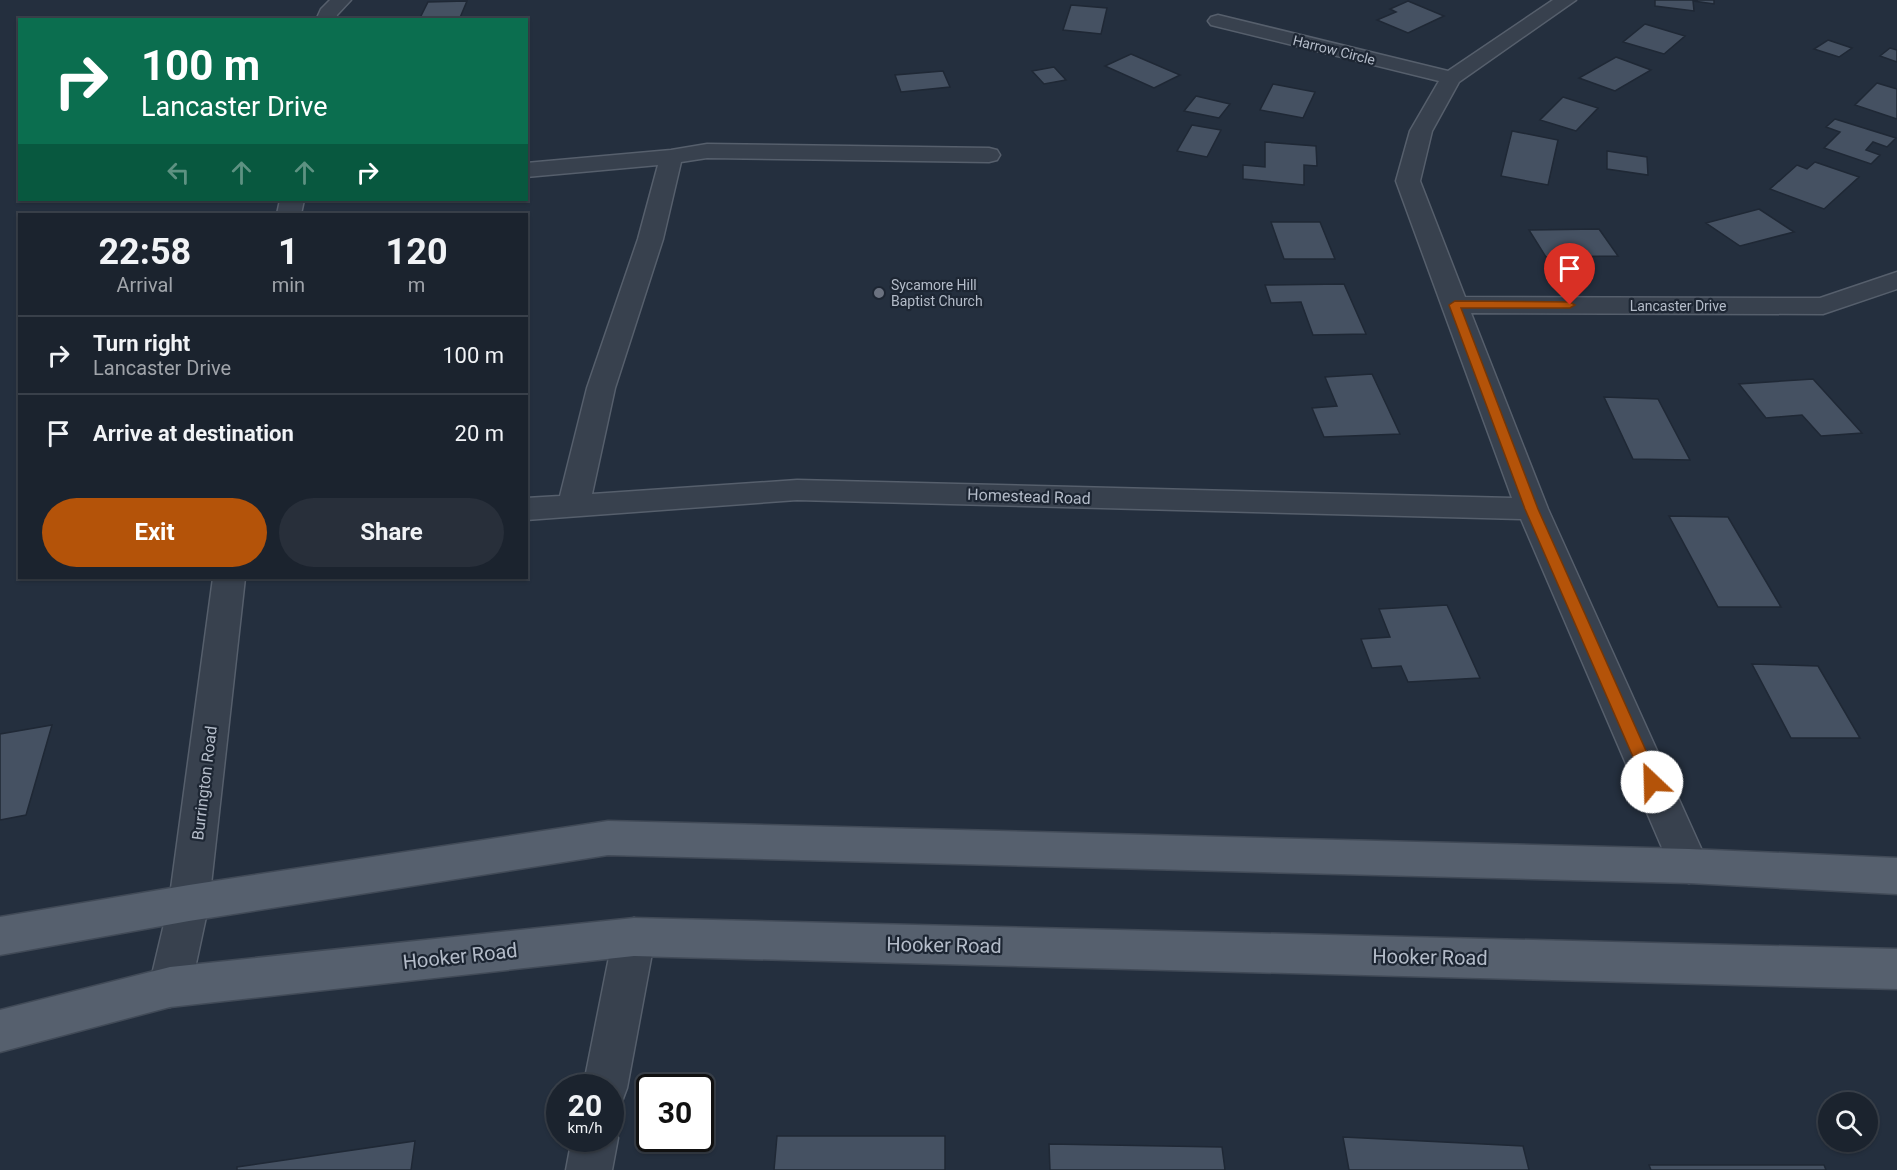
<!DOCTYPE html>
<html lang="en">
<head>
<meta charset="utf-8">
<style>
	:root { --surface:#1b232e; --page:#282f3a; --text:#f1f3f6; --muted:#a0a4aa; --line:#39404a; --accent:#b45309 }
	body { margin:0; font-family:Roboto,sans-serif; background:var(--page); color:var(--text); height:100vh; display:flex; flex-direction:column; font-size:22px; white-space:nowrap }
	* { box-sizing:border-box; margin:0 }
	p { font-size:20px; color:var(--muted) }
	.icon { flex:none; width:33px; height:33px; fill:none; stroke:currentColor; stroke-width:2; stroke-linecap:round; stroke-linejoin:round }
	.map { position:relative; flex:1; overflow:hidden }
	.panel { position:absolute; left:18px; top:213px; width:510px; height:366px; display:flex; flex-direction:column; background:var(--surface); border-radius:0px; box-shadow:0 2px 4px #0004,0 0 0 2px var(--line) }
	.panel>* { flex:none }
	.banner { position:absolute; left:18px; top:18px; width:510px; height:183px; border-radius:0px; box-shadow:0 2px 4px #0004,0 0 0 2px var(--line); background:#0b6e4f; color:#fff; overflow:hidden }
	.tools { position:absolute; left:1818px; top:1092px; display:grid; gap:12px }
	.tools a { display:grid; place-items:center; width:60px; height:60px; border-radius:50%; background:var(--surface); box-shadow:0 2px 4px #0004,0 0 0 2px var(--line); font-size:30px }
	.speed { position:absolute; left:546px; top:1074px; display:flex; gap:12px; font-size:30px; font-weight:700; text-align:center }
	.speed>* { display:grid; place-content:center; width:78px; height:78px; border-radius:50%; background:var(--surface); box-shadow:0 2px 4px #0004,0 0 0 2px var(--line); line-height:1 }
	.speed small { font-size:15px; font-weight:400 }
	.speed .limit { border:3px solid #111; border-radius:9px; background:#fff; color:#111 }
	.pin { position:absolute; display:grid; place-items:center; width:51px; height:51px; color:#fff; margin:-62px -26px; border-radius:50% 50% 50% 0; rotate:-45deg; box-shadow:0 0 6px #0007 }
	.pin .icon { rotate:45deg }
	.me { position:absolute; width:66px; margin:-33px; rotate:336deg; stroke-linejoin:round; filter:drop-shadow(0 0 4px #0008) }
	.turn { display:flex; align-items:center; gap:21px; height:126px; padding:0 24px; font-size:27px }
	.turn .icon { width:78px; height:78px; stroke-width:2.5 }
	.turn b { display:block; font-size:42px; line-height:51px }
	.lanes { display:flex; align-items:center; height:57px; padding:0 24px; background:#0003; justify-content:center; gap:30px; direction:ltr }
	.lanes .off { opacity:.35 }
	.eta { display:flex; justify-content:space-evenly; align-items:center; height:102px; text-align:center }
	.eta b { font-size:36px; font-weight:700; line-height:42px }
	.action { display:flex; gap:12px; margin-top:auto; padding:12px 24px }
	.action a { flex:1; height:69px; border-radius:36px; background:var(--accent); color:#fff; font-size:24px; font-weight:700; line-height:69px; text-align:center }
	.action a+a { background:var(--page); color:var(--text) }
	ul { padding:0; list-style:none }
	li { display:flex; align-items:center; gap:18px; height:78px; padding:0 24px; border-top:2px solid var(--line) }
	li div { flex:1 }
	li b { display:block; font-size:22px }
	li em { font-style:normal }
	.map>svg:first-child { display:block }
	.building { fill:#455162; stroke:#1f2835; stroke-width:1.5 }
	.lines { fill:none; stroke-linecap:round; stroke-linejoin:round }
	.minor-casing { stroke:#565f6c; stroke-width:3 }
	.major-casing { stroke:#414a57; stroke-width:3 }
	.minor { fill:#38414e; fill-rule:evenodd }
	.major { fill:#56606e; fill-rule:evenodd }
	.route { fill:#b45309; stroke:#753606; stroke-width:1.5 }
	.worship-dot { fill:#6b7280; stroke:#1d2633; stroke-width:2 }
	.labels { text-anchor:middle; stroke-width:4.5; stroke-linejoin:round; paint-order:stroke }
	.far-street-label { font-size:14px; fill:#b4bcc9; stroke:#1d2633 }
	.far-poi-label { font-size:14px; fill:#b4bcc9; stroke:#1d2633; text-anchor:start }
	.street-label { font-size:16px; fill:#b4bcc9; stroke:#1d2633 }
	.near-street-label { font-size:20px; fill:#b4bcc9; stroke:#1d2633 }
</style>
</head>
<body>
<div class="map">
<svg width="1897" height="1170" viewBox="0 0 1897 1170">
	<rect width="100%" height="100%" fill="#242f3e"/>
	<path class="building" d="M1655,0h59v4l-21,-3 1,10 -39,-5z
		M467,1l-8,19h-40l9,-18z
		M1408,1l36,15 -36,17 -31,-13 19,-8 -6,-3z
		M1071,5l36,3 -6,26 -38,-4z
		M1645,24l40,12 -21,18 -41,-12z
		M1828,40l24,8 -13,9 -25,-8z
		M1890,48l7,2v12l-17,-6z
		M1131,54l49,21 -26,13 -49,-22z
		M1616,57l35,13 -36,21 -36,-13z
		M1054,67l12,13 -22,4 -12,-13z
		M943,71l7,16 -49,5 -6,-17z
		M1877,83l20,6v30l-42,-14z
		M1273,84l42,8 -12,26 -43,-8z
		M1196,96l34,8 -11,14 -35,-7z
		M1563,97l35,11 -22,23 -36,-11z
		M1835,119l61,19 -9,9 -14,-5 -7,8 14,5 -9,9 -47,-16 16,-16 -14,-5z
		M1192,125l29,5 -14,27 -30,-6z
		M1512,131l46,9 -10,45 -47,-9z
		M1265,142l51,4 1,20 -13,-1v20l-61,-6v-14l22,2z
		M1607,151l40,6 1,18 -41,-6z
		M1815,162l44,15 -35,32 -54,-20 27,-24 10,4z
		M1759,209l35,23 -54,14 -34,-23z
		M1271,222h49l15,37h-51z
		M1599,229l19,27 -72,1 -17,-27z
		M1344,284l22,50 -53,1 -12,-33 -30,1 -6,-18z
		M1372,374l28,60 -76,3 -12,-29 25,-2 -12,-29z
		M1813,379l49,54 -41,3 -19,-21 -36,3 -27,-34z
		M1604,397l54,2 32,61 -57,-1z
		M1669,516l59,1 53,90h-63z
		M1447,605l33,73 -72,4 -7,-16 -29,2 -11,-29 29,-2 -11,-28z
		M1752,664l66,2 42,72h-69z
		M52,725l-26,90 -26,5v-86z
		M777,1136h168v34h-171z
		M1343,1137l180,9 6,24h-180z
		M415,1141l-4,29h-174v-3z
		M1049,1144l173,3 3,23h-175z
		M1649,1165h175l2,5h-175z"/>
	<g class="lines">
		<g class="minor-casing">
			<path id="minor" d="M330,0h21l-14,15 -1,5h-20l5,-11z
				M1553,0h23l-117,82 -27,49 -12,50 45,116 355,1 77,-26v17l-74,25 -352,-1 77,196 161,357 -6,12 -14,5 -14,-5 -154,-359 -724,-19 -271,20v-22l34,-2 27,-108 51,-149 20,-74 -132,12v-14l145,-13 36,-6 282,4 8,2 3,5 -3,5 -8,2 -282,-4 -26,4 -18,77 -48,149 -23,106 205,-14 715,18 -116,-317 14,-50 29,-50 -228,-56 -3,-4 3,-4 7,-2 230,56z
				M280,200h24l-3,14h-24z
				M213,578h32l-36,325 -18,84 -6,14 -15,6 -15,-6 -6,-14 20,-84z
				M634,918l15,6 6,13 -28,151 -6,16 -11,4v-20h-27l30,-151 6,-13z
				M610,1121l8,17 -6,32h-46l6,-32h38z"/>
		</g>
		<g class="major-casing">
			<path id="major" d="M608,821l1081,28 208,9v36l-208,-11 -1081,-28 -419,66 -189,34v-38l189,-32z
				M634,918l1263,31v40l-1263,-33 -464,51 -170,45v-42l170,-43z"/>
		</g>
		<use href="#minor" class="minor"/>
		<use href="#major" class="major"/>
	</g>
	<path class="route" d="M1455,301l115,1 5,3 -5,3h-109l77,201 122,273 -3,5 -5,2 -6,-2 -2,-5 -119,-273 -76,-204z"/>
	<circle class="worship-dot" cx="879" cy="293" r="6"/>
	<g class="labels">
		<g class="far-street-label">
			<text transform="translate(1334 50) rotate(14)" y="5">Harrow Circle</text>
			<text x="1678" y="311">Lancaster Drive</text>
		</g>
		<g class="far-poi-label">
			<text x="891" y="290">Sycamore Hill<tspan x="891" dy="16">Baptist Church</tspan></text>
		</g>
		<g class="street-label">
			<text transform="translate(1029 496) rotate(2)" y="6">Homestead Road</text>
			<text transform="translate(204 783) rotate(-83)" y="6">Burrington Road</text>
		</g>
		<g class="near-street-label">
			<text transform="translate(944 945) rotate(1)" y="7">Hooker Road</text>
			<text transform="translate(460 956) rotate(-6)" y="7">Hooker Road</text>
			<text transform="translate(1430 957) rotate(1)" y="7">Hooker Road</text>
		</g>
	</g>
</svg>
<div class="tools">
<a><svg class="icon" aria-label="search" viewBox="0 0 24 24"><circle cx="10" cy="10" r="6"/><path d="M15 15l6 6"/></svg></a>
</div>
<div class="speed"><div>20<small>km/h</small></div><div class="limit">30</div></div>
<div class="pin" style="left:1570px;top:305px;background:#d93025"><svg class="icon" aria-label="arrive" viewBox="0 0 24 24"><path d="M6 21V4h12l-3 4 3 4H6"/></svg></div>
<svg class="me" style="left:1652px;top:782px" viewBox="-20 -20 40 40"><circle r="19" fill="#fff"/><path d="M0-13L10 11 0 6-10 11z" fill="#b45309"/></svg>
<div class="banner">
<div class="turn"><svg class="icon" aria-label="right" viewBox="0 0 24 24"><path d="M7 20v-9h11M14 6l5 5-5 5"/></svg><div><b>100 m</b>Lancaster Drive</div></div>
<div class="lanes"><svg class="icon off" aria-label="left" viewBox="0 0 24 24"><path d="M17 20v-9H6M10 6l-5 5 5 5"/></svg><svg class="icon off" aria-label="ahead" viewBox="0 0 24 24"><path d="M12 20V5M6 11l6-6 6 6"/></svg><svg class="icon off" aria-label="ahead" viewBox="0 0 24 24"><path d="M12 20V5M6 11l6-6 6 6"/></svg><svg class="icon" aria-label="right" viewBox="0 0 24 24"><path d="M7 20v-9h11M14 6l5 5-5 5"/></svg></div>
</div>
<section class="panel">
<div class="eta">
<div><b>22:58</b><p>Arrival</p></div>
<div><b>1</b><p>min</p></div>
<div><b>120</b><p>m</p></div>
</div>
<ul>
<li><svg class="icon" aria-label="right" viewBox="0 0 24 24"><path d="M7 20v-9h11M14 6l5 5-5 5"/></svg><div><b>Turn right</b><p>Lancaster Drive</p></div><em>100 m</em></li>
<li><svg class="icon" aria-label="arrive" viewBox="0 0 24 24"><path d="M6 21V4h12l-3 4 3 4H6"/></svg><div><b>Arrive at destination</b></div><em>20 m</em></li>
</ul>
<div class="action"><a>Exit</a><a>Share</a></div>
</section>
</div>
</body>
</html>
